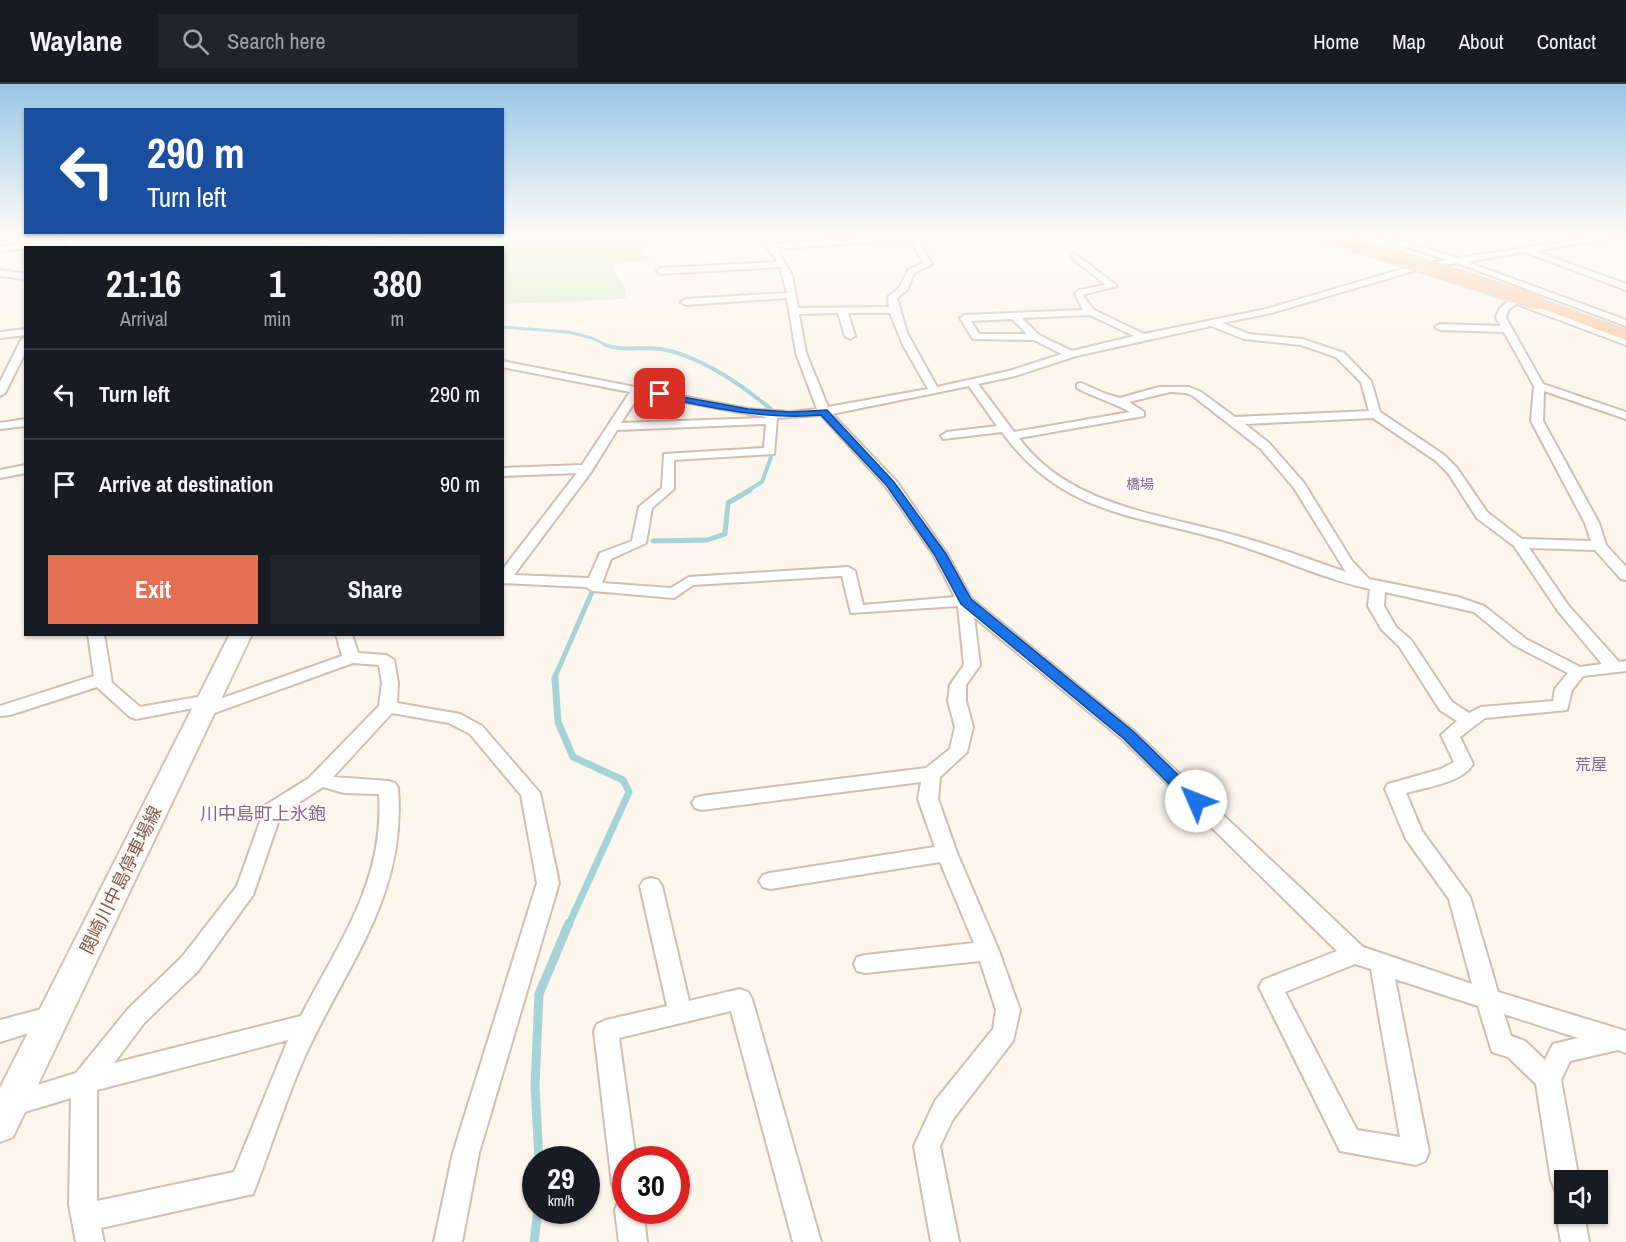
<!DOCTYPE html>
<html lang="en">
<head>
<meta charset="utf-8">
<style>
	:root { --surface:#171b24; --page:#20242c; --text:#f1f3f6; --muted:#9ea1a6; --line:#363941; --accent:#e76f51 }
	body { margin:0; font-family:"Archivo Narrow","Noto Sans JP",sans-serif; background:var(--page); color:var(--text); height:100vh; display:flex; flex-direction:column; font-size:22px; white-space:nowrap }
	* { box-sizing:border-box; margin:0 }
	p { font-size:20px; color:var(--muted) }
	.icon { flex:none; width:33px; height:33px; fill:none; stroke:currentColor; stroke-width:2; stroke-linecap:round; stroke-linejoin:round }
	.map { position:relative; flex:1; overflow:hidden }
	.side { position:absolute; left:24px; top:162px; width:480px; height:390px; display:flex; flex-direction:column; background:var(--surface); border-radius:0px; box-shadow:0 2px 4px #0004 }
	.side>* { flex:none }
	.top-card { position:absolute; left:24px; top:24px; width:480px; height:126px; border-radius:0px; box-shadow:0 2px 4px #0004; background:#1a4fa0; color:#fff; overflow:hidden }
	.buttons { position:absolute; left:1554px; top:1086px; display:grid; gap:12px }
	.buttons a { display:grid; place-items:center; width:54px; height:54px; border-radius:0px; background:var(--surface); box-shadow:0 2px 4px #0004; font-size:30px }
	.speed { position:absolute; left:522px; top:1062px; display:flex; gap:12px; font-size:30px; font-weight:700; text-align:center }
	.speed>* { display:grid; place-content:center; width:78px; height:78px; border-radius:50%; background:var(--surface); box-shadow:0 2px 4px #0004; line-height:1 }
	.speed small { font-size:15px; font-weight:400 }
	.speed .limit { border:9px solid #d22; background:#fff; color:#111 }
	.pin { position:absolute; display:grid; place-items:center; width:51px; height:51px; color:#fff; margin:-26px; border-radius:12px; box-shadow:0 3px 9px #0006 }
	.me { position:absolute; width:66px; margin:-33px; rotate:314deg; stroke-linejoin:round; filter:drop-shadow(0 0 4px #0008) }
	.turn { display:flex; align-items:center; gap:21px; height:126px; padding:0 24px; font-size:27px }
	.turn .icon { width:78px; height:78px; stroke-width:2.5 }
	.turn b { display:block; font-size:42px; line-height:51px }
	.eta { display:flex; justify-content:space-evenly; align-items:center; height:102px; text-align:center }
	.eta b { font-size:36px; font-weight:700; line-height:42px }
	.action { display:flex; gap:12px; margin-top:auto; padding:12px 24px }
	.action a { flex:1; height:69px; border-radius:0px; background:var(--accent); color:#fff; font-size:24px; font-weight:700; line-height:69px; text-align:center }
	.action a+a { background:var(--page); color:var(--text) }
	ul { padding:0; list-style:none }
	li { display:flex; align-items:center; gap:18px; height:90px; padding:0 24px; border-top:2px solid var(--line) }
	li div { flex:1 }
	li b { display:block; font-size:22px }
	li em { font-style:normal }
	header { display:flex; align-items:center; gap:36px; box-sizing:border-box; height:84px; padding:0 30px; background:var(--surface); border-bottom:2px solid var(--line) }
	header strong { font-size:28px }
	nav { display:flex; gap:33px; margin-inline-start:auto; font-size:21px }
	.search { width:420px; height:54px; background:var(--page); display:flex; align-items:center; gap:15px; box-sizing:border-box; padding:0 21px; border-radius:0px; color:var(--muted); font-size:22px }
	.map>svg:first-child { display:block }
	.green { fill:#d8ecc9 }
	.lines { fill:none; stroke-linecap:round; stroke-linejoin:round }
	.stream-far4 { stroke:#a5d3da; stroke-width:3 }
	.stream-far3 { stroke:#a5d3da; stroke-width:4 }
	.stream-far2 { stroke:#a5d3da; stroke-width:5 }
	.stream-far1 { stroke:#a5d3da; stroke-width:7 }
	.stream { stroke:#a5d3da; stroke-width:9 }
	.minor-casing { stroke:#d1beb0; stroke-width:4 }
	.secondary-casing { stroke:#d6c0b0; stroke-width:4 }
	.trunk-casing { stroke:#dad1cd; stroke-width:3 }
	.minor { fill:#fff; fill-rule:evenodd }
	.secondary { fill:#fff; fill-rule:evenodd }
	.trunk { fill:#f9c8a4; fill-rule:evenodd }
	.trunk-bridge-casing { stroke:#dad1cd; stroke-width:16; stroke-linecap:butt }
	.trunk-bridge { stroke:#f9c8a4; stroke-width:14 }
	.route { fill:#1a73e8; stroke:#114b97; stroke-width:1.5 }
	.labels { text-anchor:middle; stroke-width:4.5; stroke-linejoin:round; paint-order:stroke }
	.far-neighbourhood-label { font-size:14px; fill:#846695; stroke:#fffaf3 }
	.neighbourhood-label { font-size:16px; fill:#846695; stroke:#fffaf3 }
	.quarter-label { font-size:18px; fill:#846695; stroke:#fffaf3 }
	.near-street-label { font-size:18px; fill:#7a5c4d; stroke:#fffaf3 }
</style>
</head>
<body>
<header>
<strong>Waylane</strong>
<div class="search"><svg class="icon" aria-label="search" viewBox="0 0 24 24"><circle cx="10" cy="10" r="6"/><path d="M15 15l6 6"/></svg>Search here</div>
<nav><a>Home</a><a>Map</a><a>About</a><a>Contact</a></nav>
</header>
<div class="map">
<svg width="1626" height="1158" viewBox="0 0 1626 1158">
	<rect width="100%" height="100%" fill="#fdf6ec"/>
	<path class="green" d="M465,151h142l12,7 21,-1 10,19 -37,4 -1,5 14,19 -1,11 -122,5 -1,-56 -44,-1z"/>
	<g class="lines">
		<path class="stream-far4" d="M263,164l1,-13
			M502,243l66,5 24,6 16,8"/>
		<path class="stream-far3" d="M605,261c18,7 37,1 56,4 39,7 81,36 111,61
			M747,407l15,-9 9,-25"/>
		<path class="stream-far2" d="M653,457l54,-1 18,-6 3,-31 22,-13
			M554,595l38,-87"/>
		<path class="stream-far1" d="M555,594l3,44 15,35 50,23 6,12 -60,132"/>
		<path class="stream" d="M539,1076l-4,-74 4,-92 30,-71
			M534,1158l4,-32"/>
		<g class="minor-casing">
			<path id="minor" d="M402,151h17l-52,9 -124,4 124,-8z
				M757,151h8l8,9 143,-9 16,29 -18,9 -7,17 -10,8 10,35 30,54 72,-16 53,-17 -28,-14 -61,-1 -13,-21 5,-3 118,-5 -8,-16 4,-4 27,-5 -35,-28 3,-4 43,33 -32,8 -2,2 11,14 50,24 122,-25 150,-44 31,-5 -77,-25h10l78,23 149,-23h16l-4,2 -84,14 91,33v6l-101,-38 -58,10 159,58v6l-169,-63 -37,6 -149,44 -49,10 27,11 53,5 42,14 27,28 9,31 64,43 13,13 30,44 35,27 69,2 -6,-18 -54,-102 3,-35 -30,-54 -64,-2 -5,-3 5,-3 61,2 -5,-8c3,-12 10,-17 22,-20l108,41v6l-109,-41c-7,3 -10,6 -11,14l37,66 83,28v7l-82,-28 -1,30 56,102 7,22 20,22v13l-5,-1 -26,-29 -66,-2 39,57 51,57 7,-1v10l-43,5 -11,14 -5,20 -82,8 -25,19 13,27c-11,19 -47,23 -67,29l16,38 48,66 28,95 128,39v22l-8,-3 -48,11 -9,19 18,100h-15v13l-9,-3 -4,-10 -15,-96 -28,-27 -16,-5 -14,-46 -83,-27 34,173 -4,9 -9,4 -76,-14 -81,-164 4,-7 74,-29 -214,-211 -149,-123 6,48 -14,20v16l7,26 -6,25 -27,25 -2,22 19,54 42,98 21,59 -7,31 -60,78 -13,27 19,96h-28l-17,-96 21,-45 58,-72 3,-19 -16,-49 -115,12 -8,-2 -3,-7 3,-7 8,-2 109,-12 -34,-81 -170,27 -7,-2 -4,-6 4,-6 7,-2 165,-26 -17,-48 3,-17 -219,28 -7,-2 -3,-5 3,-5 7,-2 224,-28 24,-19 5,-22 -7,-26 2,-16 14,-20 -6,-59 -107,7 -9,-37 -149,9 -19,13 -81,-7 -7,-4 -84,-4v-13l75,-97 -75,3v-8l80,-3 48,-73 -128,-25v-6l246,48 42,3 27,-3 -21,-56 -9,-55 -101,7 -5,-3 5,-3 101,-6 -7,-26 -119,7 -4,-3 4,-3 117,-6zM911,155l12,24 -15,7 -8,17 -12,10 1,10 -91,1 -6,-33 -15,-26zM838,229l7,23 5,3 5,-3 -7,-23h42l13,32 25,44 -100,18 -22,-54 -7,-39zM1090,231l44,21 -62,15 -33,-16 -17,-17zM1012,235l15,15h-48l-8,-13zM1211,242l33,13 57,6 35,12 25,25 8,29 -134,6 -34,-25 -12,-5h-30l-39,11 -14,-4 -25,-11 -4,1v4c18,10 36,14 53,24l-116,20 -36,-48 37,-8 61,-20zM969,302l28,40 -50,6 -6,4 2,3 59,-7c63,87 140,82 233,112 45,14 89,35 135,45l-2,17 14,24 17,16 41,64 17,11 -16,14 13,27 -13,7 -53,15 -3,5 21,50 43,60 23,85 -109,-37 -228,-215 -164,-134 -24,-44 -51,-73 -64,-67zM1170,308l16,1 7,3 68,53 33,39 52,84c-35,-12 -69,-25 -105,-35 -77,-23 -171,-29 -222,-99l125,-22v-4l-15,-10zM640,310l126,23v1l-145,5zM821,331l65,72 47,67 22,43 -92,8 -8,-34 -7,-4 -159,10 -18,11 -69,-5 9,-24 35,-16 6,-35 22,-19v-29l100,-6 3,-36zM1373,334l63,43 12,12 29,45 37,28 44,65 44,53 -22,3 -54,-28 -42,-33 -26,-9 -89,-18 -17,-18 -48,-78 -35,-40 -24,-19zM766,340l-2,24 -100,6 -2,34 -23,19 -7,34 -32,12 -11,25 -75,-3 77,-103 26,-42zM1385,508l89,20 40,33 54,28 -13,16 -2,12 -72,6 -12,6 -17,-11 -41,-62 -15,-13 -12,-21zM1355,880l16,5 29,168 -43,-7 -72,-138zM1504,930l74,24 -25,6 -8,16 -20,-19 -14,-5z
				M62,156l3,4 -65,7v-4z
				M0,186l26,4v5l-26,-3z
				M26,245v6l-26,3v-6z
				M26,253v14l-21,42 -5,3v-14l21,-42z
				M26,335v7l-26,3v-6z
				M26,381v8l-26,5v-8z
				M88,550h16l8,49 28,24 69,-12 8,5 125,-44 -6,-22h16l6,19 28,2 8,5 4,23 -1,20 63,11 22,12 58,67 19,90 -80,270 -17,89h-28l19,-89 84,-270 -16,-88 -51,-61 -21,-11 -57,-10 -59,64 55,4 7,2 3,5c9,107 -51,176 -93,268 -20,45 -34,92 -52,138l-152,34 3,14h-28l-7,-37 2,-107 -60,18 -9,-4v-16l74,-23 52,-64 54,-52 55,-71 29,-81 43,-27 70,-72 3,-23 -3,-18 -26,-2 -147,53 -6,-2 -3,-4 2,-3 -63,12 -6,-2 -33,-30 -87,28 -10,1v-10l94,-30zM323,703l21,6 35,1c6,87 -40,148 -78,222l-187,47 30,-40 54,-52 55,-76 28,-81zM288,956l-54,132 -137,29v-111z
				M651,794l7,2 4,6 27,115 51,-12 8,3 4,7 69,243h-28l-62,-231 -112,27 17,122h-10v37l-10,-3 -4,-10 -18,-153 3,-7 9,-4 61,-14 -27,-120 4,-6z
				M53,922l8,3 4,7 -4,7 -61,19v-22z
				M626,1114v12h17l4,32h-28l-4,-32 4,-10z
				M1564,1118v12h20l5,28h-28l-5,-28 4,-10z"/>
		</g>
		<g class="secondary-casing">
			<path id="secondary" d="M202,151h10l10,13h-11z
				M230,550h22l-239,503 -13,5v-54z"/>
		</g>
		<g class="trunk-casing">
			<path id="trunk" d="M1537,214l89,32v10l-94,-35 -2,-3z"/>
		</g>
		<use href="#minor" class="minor"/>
		<use href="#secondary" class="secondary"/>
		<use href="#trunk" class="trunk"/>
		<g class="trunk-bridge-casing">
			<path id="trunk-bridge" d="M1325,151l212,67"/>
		</g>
		<use href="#trunk-bridge" class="trunk-bridge"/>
	</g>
	<linearGradient id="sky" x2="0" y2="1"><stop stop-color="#97c7e8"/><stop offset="0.48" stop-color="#fefbf6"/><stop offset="1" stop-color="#fefbf6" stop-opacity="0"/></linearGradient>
	<rect width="1626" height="313" fill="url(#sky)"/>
	<path class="route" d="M656,308l92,17 42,3 37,-2 67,72 52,72 25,45 163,133 67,65 3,4 -3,4h-11l-66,-66 -163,-135 -27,-50 -47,-68 -66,-71c-55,5 -107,-7 -161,-18l-4,-1z"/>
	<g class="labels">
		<g class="far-neighbourhood-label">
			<text x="1140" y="405">橋場</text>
		</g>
		<g class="neighbourhood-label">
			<text x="1591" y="686">荒屋</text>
		</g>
		<g class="quarter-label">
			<text x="263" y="736">川中島町上氷鉋</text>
		</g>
		<g class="near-street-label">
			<text transform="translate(121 796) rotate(-64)" y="6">関崎川中島停車場線</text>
		</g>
	</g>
</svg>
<div class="buttons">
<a><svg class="icon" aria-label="sound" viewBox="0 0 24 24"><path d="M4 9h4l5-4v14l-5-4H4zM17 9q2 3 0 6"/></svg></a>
</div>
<div class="speed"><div>29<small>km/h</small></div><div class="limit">30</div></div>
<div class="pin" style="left:660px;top:310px;background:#d93025"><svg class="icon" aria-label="arrive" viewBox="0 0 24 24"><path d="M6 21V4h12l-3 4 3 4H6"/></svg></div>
<svg class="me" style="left:1196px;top:717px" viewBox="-20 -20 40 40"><circle r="19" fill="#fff"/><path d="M0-13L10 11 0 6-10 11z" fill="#1a73e8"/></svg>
<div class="top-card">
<div class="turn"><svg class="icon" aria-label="left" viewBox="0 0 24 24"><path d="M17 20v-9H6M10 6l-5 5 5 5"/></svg><div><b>290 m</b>Turn left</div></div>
</div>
<section class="side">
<div class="eta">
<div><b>21:16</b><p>Arrival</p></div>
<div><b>1</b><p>min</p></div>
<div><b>380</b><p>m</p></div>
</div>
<ul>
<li><svg class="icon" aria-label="left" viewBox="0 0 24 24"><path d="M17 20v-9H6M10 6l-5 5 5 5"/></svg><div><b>Turn left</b></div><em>290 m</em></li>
<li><svg class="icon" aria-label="arrive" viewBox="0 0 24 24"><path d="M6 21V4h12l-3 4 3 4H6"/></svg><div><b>Arrive at destination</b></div><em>90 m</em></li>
</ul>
<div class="action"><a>Exit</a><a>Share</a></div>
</section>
</div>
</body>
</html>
